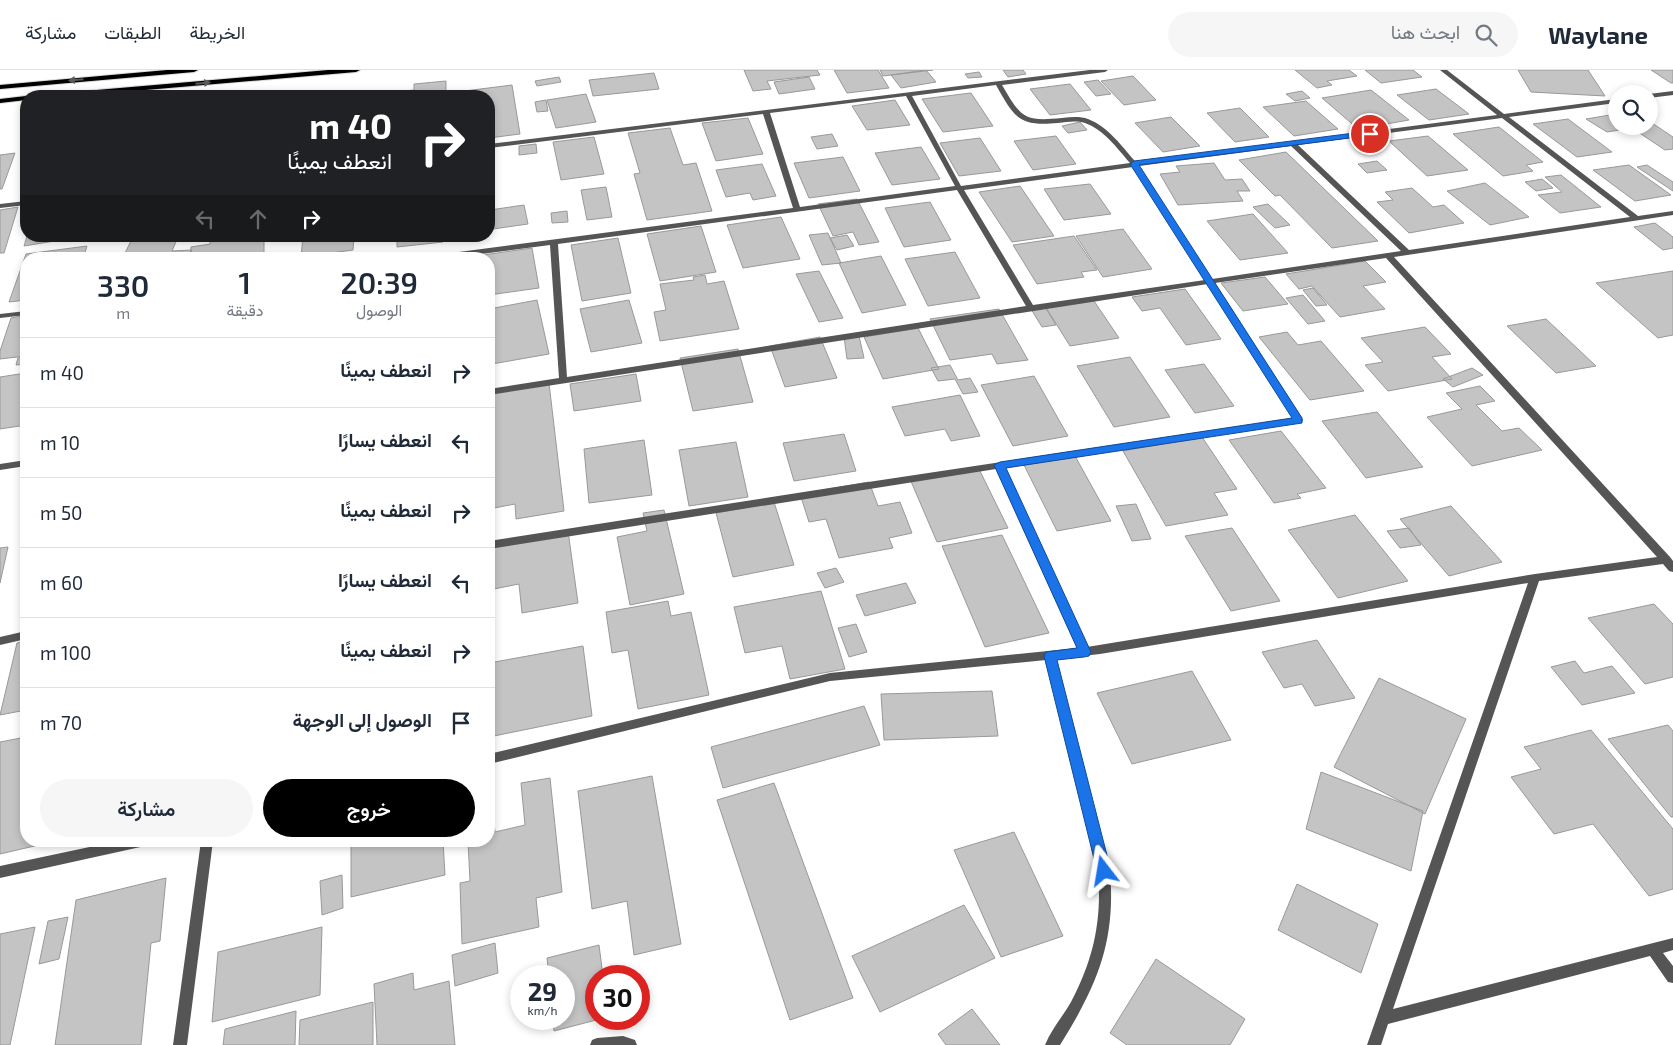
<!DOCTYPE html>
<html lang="ar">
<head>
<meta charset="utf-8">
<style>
	:root { --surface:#fff; --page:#f6f6f7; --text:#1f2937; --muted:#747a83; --line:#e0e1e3; --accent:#000 }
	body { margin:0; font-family:"Exo 2",Vazirmatn,sans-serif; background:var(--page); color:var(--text); direction:rtl; height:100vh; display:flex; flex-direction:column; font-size:19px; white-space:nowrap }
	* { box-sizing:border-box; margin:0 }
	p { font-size:16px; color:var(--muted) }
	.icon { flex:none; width:28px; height:28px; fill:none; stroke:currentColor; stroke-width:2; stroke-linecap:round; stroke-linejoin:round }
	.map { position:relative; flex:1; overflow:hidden; direction:ltr }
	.details { position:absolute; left:20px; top:182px; width:475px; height:595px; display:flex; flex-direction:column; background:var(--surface); border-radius:20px; box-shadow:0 2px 8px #0003; direction:rtl }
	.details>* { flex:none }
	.guide { position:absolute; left:20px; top:20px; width:475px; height:152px; border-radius:20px; box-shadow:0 2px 8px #0003; direction:rtl; background:#202124; color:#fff; overflow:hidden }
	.controls { position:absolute; left:1608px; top:15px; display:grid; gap:10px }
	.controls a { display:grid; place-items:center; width:50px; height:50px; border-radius:50%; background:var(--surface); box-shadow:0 2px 8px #0003; font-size:25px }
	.speed { position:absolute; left:510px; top:895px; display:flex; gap:10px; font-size:25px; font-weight:700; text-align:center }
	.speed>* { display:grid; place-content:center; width:65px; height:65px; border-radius:50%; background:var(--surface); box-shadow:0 2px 8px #0003; line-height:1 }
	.speed small { font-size:12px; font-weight:400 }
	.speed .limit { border:8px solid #d22; background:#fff; color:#111 }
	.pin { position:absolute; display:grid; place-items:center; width:42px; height:42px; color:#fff; margin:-21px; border:2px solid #fff; border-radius:50%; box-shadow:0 1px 5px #0007 }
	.me { position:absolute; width:55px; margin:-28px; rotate:346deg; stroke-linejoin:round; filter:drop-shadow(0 0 4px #0008) }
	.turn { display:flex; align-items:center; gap:18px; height:105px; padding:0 20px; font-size:22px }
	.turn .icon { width:65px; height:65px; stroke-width:2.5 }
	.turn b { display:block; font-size:35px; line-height:42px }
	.lanes { display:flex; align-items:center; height:48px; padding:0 20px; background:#0003; justify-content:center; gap:25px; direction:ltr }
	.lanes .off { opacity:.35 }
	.eta { display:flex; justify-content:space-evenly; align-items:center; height:85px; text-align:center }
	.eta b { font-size:30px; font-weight:600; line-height:35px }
	.action { display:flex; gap:10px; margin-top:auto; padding:10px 20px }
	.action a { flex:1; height:58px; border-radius:30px; background:var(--accent); color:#fff; font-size:20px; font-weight:600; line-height:58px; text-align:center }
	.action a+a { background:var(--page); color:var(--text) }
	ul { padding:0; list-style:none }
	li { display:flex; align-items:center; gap:15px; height:70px; padding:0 20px; border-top:1px solid var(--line) }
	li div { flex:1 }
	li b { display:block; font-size:19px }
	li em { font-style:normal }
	header { display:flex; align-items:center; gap:30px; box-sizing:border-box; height:70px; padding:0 25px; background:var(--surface); border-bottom:1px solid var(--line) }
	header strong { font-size:24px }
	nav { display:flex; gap:28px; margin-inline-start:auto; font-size:18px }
	.search { width:350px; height:45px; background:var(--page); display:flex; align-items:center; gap:12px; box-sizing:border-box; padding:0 18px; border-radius:28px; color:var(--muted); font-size:19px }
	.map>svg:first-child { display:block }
	.building { fill:#c4c4c4; stroke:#999 }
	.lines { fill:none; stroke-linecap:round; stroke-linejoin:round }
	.primary-casing { stroke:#dbdbdb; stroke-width:2 }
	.street { fill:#555; fill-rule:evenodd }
	.primary { fill:#000; fill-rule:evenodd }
	.oneway { fill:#595959 }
	.route { fill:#1a73e8; stroke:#114b97 }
</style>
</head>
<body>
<header>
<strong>Waylane</strong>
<div class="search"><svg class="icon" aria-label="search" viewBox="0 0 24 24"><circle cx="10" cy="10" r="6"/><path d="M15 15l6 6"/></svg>ابحث هنا</div>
<nav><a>الخريطة</a><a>الطبقات</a><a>مشاركة</a></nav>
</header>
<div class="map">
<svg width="1673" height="975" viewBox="0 0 1673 975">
	<rect width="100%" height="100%" fill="#fff"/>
	<path class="building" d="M744,0h73l3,5 -53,6 4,8 -18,2z
		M834,0h44l11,18 -42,5z
		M880,0h53l-50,6z
		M926,0l10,12 -35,6 -10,-13z
		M1003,0h20l3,4 -18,3z
		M1295,0h54l8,6 -30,5 5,4 -15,3z
		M1365,0h48l9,7 -41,6z
		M1518,0h70l17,26 -74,-4z
		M1651,0h22v13h-2z
		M979,2l3,5 -14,1 -3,-4z
		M654,3l5,16 -66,7 -4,-16z
		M1133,6l23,24 -32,5 -23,-24z
		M559,7l2,5 -24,4 -2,-5z
		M809,7l6,12 -36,5 -5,-12z
		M1098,10l13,14 -15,2 -12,-14z
		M446,11v15h-61v-3l29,-3v-6z
		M1070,14l21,26 -41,5 -20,-26z
		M512,15l8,49 -31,4v-42h-56v-1z
		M1436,19l33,25 -40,6 -32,-25z
		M1371,20l38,30 -51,9 -36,-31z
		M1302,21l8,7 -15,3 -9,-7z
		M971,23l22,33 -50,6 -21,-33z
		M586,24l10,28 -40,6 -9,-28z
		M546,30l2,11 -11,1 -2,-10z
		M895,30l15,25 -43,5 -15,-24z
		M1306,31l32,28 -44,7 -31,-29z
		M1240,38l29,29 -34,5 -28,-29z
		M1616,44v12h33v-5l24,16v12l-8,1 -33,-22 -25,4 -21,-13z
		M1171,47l29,29 -37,6 -28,-29z
		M748,48l15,36 -47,7 -14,-38z
		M1568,49l44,33 -35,5 -44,-33z
		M1080,52l7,8 -19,3 -6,-7z
		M1499,57l44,35 -17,3 7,6 -30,5 -50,-42z
		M670,58l13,37 13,-2 16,48 -65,9 -13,-46 6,-1 -12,-40z
		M832,64l6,12 -21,3 -6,-12z
		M1056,66l20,28 -43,6 -19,-29z
		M1428,66l40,34 -41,6 -38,-35z
		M594,67l10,37 -43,6 -8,-38z
		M980,68l21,33 -42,5 -19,-33z
		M536,74l1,9 -18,2v-9z
		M921,77l19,32 -48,6 -17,-32z
		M1286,82l92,89 -46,7 -52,-53 -5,1 -36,-36z
		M15,83l-13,36h-2v-34z
		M843,87l17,34 -51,7 -15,-35z
		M1377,91l10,9 -20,3 -9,-9z
		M26,93v24l-5,1z
		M1214,93l11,17 17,-1 8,12h-13l6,10 -65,4 -18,-31 20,-2 -4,-6z
		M762,94l14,32 -23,4 -3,-7 -24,4 -10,-27z
		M1629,95l42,30 -36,6 -42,-31z
		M1647,95l26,17v9l-36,-24z
		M1561,105l40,32 -41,6 -22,-18 24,-3 -17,-15z
		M1542,109l11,9 -17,3 -11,-9z
		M1485,113l44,34 -39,8 -43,-34z
		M1090,114l21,30 -47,6 -20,-31z
		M1020,116l34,50 -42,6 -33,-50z
		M606,117l6,30 -25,3 -6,-30z
		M1412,118l21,19 11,-2 20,18 -55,10 -32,-31 16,-2 -8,-8z
		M857,129l22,43 -20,3 -6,-13 -20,4 -15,-32z
		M930,132l21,38 -47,7 -19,-39z
		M1268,134l22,21 -15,3 -22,-21z
		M524,135l4,19 -35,5 -3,-19z
		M18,137l-14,46h-4v-43z
		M567,141l1,11 -16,1 -1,-10z
		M1253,144l35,39 -48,7 -33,-39z
		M781,147l19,42 -57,9 -16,-43z
		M1655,153l18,14v11l-10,2 -29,-23z
		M701,156l15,46 -56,9 -13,-47z
		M1123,159l29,40 -49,8 -27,-41z
		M828,163l13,30 -19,2 -13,-30z
		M847,165l7,11 -17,4 -7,-12z
		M27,166h58l-61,10z
		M264,166v23h-74l1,-12 19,-3v-7z
		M303,166h51l-1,14 -52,7z
		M397,166h46v6l-46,5z
		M1074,166l23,34 -16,2 3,5 -47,7 -24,-39z
		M178,167l-6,14 20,-1 -4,9h-69h3l9,-18z
		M618,168l13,55 -49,8 -11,-56z
		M87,176l-4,13h-57v41l-17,2 17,-48z
		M532,178l7,40 -50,7v-36h-5l-1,-4z
		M955,182l25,46 -52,8 -23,-47z
		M881,186l25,49 -44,8 -23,-50z
		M1365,191l21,21 -23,4 22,23 -45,8 -28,-31 -13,3 -13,-15z
		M819,201l24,47 -24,4 -23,-48z
		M1673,201v64l-15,3 -62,-55z
		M705,205l2,9 17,-3 15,48 -79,12 -6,-29 12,-2 -6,-26 34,-4 -1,-3z
		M1265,207l23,27 -45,7 -22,-28z
		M1313,218l14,17 -11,1 -13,-16z
		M1185,219l36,50 -35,6 -26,-37 -18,3 -10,-14z
		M1303,225l22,26 -17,3 -22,-26z
		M1092,228l27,40 -49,8 -25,-40z
		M537,230l12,54 -57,10 -3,-17v-38z
		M629,230l13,43 -51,9 -11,-43z
		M1045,237l11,18 -14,2 -11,-18z
		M999,239l29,51 -31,4 -5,-10 -42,6 -20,-41z
		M26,245v41l-26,3v-8l11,-33z
		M1546,249l50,47 -40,7 -49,-47z
		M1425,257l26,27 -19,3 20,22 -64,12 -23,-26 18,-3 -22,-24z
		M918,258l21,41 -56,10 -19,-42z
		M1287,262l11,13 23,-4 43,50 -54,9 -51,-63z
		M859,266l5,22 -17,1 -3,-22z
		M820,267l17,41 -52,9 -15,-41z
		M738,279l15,53 -60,9 -13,-53z
		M26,287v7l-10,1 2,-7z
		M1130,287l40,60 -56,10 -37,-61z
		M1204,294l30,42 -39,7 -30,-43z
		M950,295l8,15 12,-2 8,14 -15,2 -8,-15 -17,2 -7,-13z
		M1472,298l11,7 -30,12 -10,-8z
		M26,303v52l-26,4v-52z
		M636,304l5,27 -67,10 -4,-27z
		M1034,306l34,60 -55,10 -32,-61z
		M549,313l15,128 -48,8 -1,-15 -26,5v-116z
		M1480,316l15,15 -19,4 26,26 17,-3 23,22 -70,16 -45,-49 35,-8 -16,-16z
		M960,325l20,41 -29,5 -6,-12 -40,7 -13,-29z
		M1377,342l46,55 -57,11 -44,-57z
		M1281,361l45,57 -29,6 4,4 -27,5 -45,-63z
		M844,364l12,37 -62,10 -11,-38z
		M1202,367l35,52 -23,4 14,22 -62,11 -43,-75z
		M644,370l8,55 -63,8 -5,-54z
		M736,372l12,55 -59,9 -10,-56z
		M1075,386l36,65 -54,10 -33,-66z
		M978,397l30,61 -71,14 -27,-63z
		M869,412l9,24 22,-4 12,31 -23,5 4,10 -54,10 -13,-39 -17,3 -9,-28z
		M774,432l20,63 -61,12 -17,-64z
		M1136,434l15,35 -19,2 -16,-35z
		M1451,436l51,56 -53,14 -49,-57z
		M664,440l20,84 -54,11 -13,-68 30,-6 -4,-18z
		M1355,445l53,66 -70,17 -50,-68z
		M1232,458l48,73 -49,10 -46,-75z
		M1409,458l12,17 -21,3 -13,-17z
		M568,461l10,72 -56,10 -3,-29 -30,6v-45z
		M1002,465l47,98 -64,14 -43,-101z
		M8,477l-8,36v-35z
		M836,498l8,14 -19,6 -8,-15z
		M906,513l10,20 -51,13 -9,-21z
		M821,521l24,78 -55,10 -8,-33 -37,7 -11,-46z
		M668,531l3,15 20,-4 18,83 -71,14 -10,-59 -16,3 -6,-41z
		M1654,534l19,20v53l-28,7 -57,-66z
		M856,554l11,28 -18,5 -11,-29z
		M1317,570l38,58 -40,8 -13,-22 -18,4 -22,-36z
		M26,571v69l-26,5 17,-72z
		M583,576l9,70 -98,20 -5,-73z
		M1575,591l9,12 28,-7 23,27 -53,12 -31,-38z
		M1192,601l39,69 -99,24 -35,-71z
		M1379,608l87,41 -41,95 -91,-47z
		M992,621l6,45 -114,4 -3,-46z
		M864,636l16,39 -157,43 -12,-41z
		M1668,655l5,6v86h-2l-63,-78z
		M1591,660l82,99v60l-24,7 -56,-72 -39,10 -43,-57 30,-8 -17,-22z
		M26,667v104h30l-56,13v-112z
		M1321,702l102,39 -12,60 -105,-42z
		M652,706l29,168 -47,11 -7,-54 -35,8 -14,-118z
		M550,708l12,114 -26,6 3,29 -77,17 -2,-61 10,-2 -2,-40h21v-27l4,-1 2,19 30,-7 -4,-42z
		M774,713l79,215 -63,22 -73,-220z
		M1014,762l49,104 -62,21 -47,-107z
		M351,771h92l2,34 -94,22z
		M342,805l1,33 -21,7 -2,-34z
		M166,808l-6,63 -9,2 -10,102h-86l21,-145z
		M1297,814l81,40 -17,49 -83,-43z
		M964,835l31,53 -115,54 -28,-56z
		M68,847l-9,42 -20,5 9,-43z
		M35,857l-25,118h-10v-111z
		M322,857l-2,68 -108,27 6,-70z
		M495,873l3,30 -43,13 -3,-31z
		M599,875l4,31h-7v43h4l-46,12 -1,-12h11v-43h-15l-2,-18z
		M1156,889l89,60 -15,26h-103l-17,-12z
		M413,903l1,17 35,-9 6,64h-78l-3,-61z
		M373,932v43h-74l1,-25z
		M972,939l28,36h-54l-8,-11z
		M296,941l-1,34h-72l2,-16z"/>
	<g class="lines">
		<g class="primary-casing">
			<path id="primary" d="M167,0h31l-4,2 -194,17v-4z
				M328,0h32l-4,2 -280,24h-30l4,-2z
				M26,26v4l-26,3v-4l26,-3h3z"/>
		</g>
		<path class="street" d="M1090,0h18l-3,2 -103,13c19,32 21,37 60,33 9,-1 18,-2 26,1 21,8 34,28 48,43l361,-47 -57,-45h7l57,44 112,-15v4l-107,14 129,99 35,-5v4l-279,42 276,300 3,4v11l-4,-1 -6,-7 -124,17 -146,428 280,-71v12l-10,3 10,13v17l-5,-1 -18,-26 -262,68 -7,21h-14l161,-462 -428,71 -44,5 54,212c6,71 -13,115 -50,174h-15c6,-15 18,-29 26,-43 23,-44 31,-82 27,-131l-52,-211 -216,21 -341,83v-10l341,-81 247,-25 -81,-179 -507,80v-8l366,-57 438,-66 -85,-134 -719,111v-6l70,-11 -9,-133 -107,14h-23l1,-2 372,-49 -30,-94 -274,34v-4zM996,15c18,32 23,42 62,38 9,-1 18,-3 27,0 19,7 32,25 45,40l-169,23 -49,-90zM906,26l49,90 -155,21 -30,-94zM1502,48l128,99 -221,33 -111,-105zM1291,76l110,105 -189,28 -73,-113zM1133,97l72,113 -172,25 -69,-115zM957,120l69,116 -459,71 -9,-133zM1386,188l271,299 -122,17 -448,73 -82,-179 297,-46 1,-2 -1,-2 -87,-135z
			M1673,21v4l-24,3v-4z
			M26,131v4l-26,3v-4z
			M26,241v4l-26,3v-4z
			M26,390v6l-26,4v-6z
			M26,561v8l-26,6v-8z
			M118,771h33l-2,4 -4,1 -145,32v-12z
			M201,771h12l-26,204h-14z
			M623,966l12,4 2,5h-47l2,-5 5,-2z"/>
		<use href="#primary" class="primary"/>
	</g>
	<defs><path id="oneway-solid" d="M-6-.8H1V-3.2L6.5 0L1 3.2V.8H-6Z" transform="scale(1.25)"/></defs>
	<g class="oneway">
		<use href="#oneway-solid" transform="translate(76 10) rotate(175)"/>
		<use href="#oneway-solid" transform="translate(203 13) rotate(-5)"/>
	</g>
	<path class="route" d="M1370,61l3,1v3l-234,30 163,253v5l-296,45 85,184 -2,4 -5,1 -27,3 54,211 -2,5 -5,2 -5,-2 -2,-5 -53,-215 2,-4 31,-4 -83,-183 6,-3 292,-44 -162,-254 4,-3z"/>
</svg>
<div class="controls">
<a><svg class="icon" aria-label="search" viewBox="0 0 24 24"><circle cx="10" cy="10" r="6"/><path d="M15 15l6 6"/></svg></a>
</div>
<div class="speed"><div>29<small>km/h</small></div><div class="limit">30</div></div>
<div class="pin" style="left:1370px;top:64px;background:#d93025"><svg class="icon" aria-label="arrive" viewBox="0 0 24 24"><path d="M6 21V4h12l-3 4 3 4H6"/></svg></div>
<svg class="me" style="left:1104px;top:801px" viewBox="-20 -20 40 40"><path d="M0-17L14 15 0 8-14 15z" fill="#1a73e8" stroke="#fff" stroke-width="4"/></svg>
<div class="guide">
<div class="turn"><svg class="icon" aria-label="right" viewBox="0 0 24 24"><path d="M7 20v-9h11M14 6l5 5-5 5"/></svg><div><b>40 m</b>انعطف يمينًا</div></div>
<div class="lanes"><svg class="icon off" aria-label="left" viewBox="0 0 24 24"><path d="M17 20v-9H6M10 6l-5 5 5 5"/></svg><svg class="icon off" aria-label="ahead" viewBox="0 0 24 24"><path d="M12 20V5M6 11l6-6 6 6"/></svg><svg class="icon" aria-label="right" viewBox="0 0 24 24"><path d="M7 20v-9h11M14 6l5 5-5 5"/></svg></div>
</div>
<section class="details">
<div class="eta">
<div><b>20:39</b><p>الوصول</p></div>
<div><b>1</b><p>دقيقة</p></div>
<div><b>330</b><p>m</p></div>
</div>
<ul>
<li><svg class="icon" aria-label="right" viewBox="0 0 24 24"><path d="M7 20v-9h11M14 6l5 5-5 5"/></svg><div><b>انعطف يمينًا</b></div><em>40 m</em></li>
<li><svg class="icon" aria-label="left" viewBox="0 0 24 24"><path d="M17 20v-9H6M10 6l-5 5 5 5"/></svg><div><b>انعطف يسارًا</b></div><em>10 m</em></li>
<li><svg class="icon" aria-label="right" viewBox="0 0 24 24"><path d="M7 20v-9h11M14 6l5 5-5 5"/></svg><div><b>انعطف يمينًا</b></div><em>50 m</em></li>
<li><svg class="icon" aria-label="left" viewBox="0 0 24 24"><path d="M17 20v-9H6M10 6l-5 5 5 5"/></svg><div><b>انعطف يسارًا</b></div><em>60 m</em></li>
<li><svg class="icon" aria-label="right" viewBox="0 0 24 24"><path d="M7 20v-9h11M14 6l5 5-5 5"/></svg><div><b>انعطف يمينًا</b></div><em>100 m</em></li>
<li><svg class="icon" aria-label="arrive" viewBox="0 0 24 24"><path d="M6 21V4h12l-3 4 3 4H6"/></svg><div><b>الوصول إلى الوجهة</b></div><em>70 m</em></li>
</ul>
<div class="action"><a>خروج</a><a>مشاركة</a></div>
</section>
</div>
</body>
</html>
